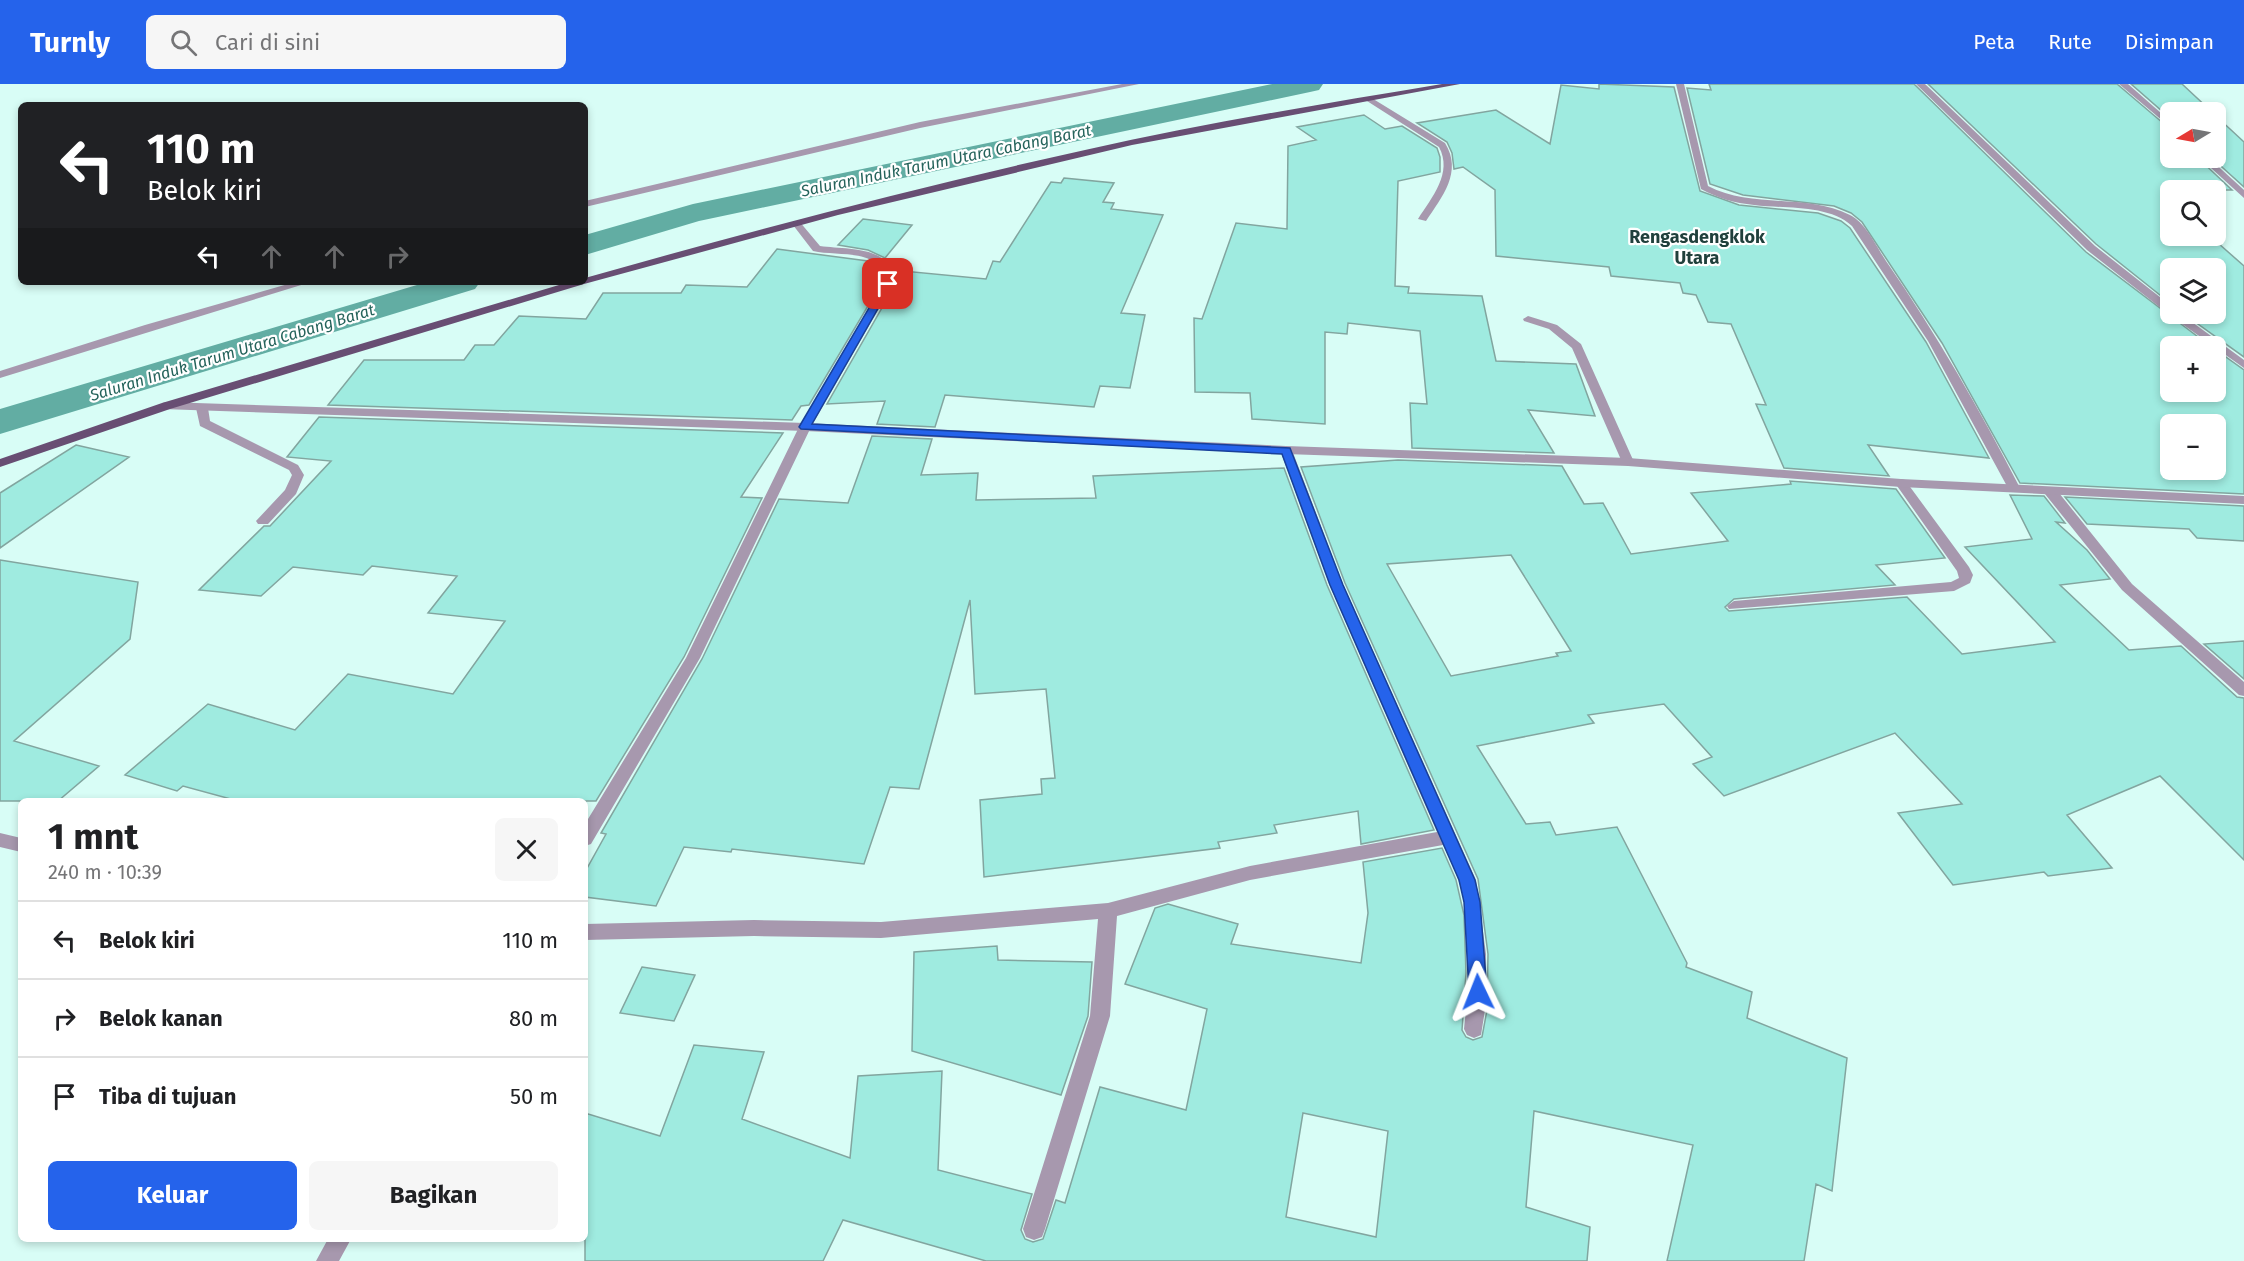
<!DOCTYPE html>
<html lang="id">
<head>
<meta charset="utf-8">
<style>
	:root { --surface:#fff; --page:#f6f6f6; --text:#202124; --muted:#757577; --line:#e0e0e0; --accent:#2563eb }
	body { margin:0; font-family:"Fira Sans",sans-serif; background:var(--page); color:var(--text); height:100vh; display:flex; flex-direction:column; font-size:22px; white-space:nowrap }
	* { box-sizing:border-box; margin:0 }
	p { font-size:20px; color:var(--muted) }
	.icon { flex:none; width:33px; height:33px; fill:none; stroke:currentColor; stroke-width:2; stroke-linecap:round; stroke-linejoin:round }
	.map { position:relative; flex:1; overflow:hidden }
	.panel { position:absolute; left:18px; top:714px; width:570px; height:444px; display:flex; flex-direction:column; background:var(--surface); border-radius:9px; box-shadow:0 3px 9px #0003 }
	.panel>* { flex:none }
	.hud { position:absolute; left:18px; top:18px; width:570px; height:183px; border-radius:9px; box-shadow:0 3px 9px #0003; background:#202124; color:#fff; overflow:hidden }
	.needle { width:39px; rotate:260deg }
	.tools { position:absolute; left:2160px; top:18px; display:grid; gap:12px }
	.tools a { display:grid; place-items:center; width:66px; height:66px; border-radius:9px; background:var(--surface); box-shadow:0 3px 9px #0003; font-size:30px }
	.pin { position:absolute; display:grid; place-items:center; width:51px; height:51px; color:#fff; margin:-26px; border-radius:12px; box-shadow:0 3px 9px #0006 }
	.me { position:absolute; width:66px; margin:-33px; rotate:358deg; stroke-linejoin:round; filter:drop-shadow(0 0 4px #0008) }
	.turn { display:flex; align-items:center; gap:21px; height:126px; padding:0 30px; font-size:27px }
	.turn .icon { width:78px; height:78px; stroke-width:2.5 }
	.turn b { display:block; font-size:42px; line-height:51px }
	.lanes { display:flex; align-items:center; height:57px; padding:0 30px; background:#0003; justify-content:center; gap:30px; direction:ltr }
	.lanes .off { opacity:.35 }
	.round { display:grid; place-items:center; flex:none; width:63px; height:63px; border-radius:9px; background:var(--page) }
	.summary { display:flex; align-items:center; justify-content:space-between; height:102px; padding:0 30px }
	h1 { font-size:36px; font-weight:700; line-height:45px }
	.button { display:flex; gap:12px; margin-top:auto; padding:12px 30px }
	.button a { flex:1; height:69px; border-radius:9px; background:var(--accent); color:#fff; font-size:24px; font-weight:700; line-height:69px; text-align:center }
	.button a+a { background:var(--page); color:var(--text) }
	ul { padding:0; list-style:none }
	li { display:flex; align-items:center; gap:18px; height:78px; padding:0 30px; border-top:2px solid var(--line) }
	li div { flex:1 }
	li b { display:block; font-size:22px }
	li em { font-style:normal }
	header { display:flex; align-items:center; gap:36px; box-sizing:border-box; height:84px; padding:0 30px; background:var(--accent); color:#fff }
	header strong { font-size:28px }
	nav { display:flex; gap:33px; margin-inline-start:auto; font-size:21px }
	.search { width:420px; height:54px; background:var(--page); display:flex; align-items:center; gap:15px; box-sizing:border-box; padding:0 21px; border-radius:9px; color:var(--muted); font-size:22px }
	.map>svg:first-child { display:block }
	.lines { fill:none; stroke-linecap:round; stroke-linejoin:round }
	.canal { fill:#62ada3; fill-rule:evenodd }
	.building { fill:#9febe0; stroke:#82a59f; stroke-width:1.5; fill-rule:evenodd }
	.service { fill:#a798ae; fill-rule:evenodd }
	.minor { fill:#a798ae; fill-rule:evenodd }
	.tertiary { fill:#a798ae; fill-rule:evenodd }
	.primary { fill:#684e73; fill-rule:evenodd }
	.route { fill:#2563eb; stroke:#184099; stroke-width:1.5 }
	.labels { text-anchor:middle; stroke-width:4.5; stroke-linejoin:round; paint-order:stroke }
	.far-water-label { font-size:16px; font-style:italic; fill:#25635b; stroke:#fff }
	.far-quarter-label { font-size:18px; font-weight:bold; fill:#20403c; stroke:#fff }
</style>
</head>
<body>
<header>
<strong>Turnly</strong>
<div class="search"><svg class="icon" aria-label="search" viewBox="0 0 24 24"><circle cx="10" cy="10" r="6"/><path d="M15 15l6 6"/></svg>Cari di sini</div>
<nav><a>Peta</a><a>Rute</a><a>Disimpan</a></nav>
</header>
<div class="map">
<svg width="2244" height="1177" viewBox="0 0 2244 1177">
	<rect width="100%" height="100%" fill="#d8fdf6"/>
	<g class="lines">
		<path class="canal" d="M1272,0h51l-4,6 -9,2 -611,129 -114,34v-20l108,-31z
			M427,198h53l-5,7 -475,145v-25z"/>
	</g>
	<path class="building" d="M1599,0l75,3 26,104 39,14 79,8 23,8 9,7 76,114 63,116 -121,-13 21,31 -105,-8 -28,-64 10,1 -35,-81 -23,-2 -12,-27 -13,-2 -3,-10 -69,-7 -2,-9 -113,-11 -1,-66 -32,-23 -9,2 -2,-16 -5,-11 -30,-19 79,-13 54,34 11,-59 38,4z
		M1709,0h205l172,168 124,94h-40v46h46v-42l28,20v124l-224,-11 -78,-140 -80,-121 -11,-9 -17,-7 -91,-11 -33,-11 -23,-96 24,2zM2170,340h46v46h-46z
		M1928,0h189l53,45v29h28l34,32h-62v46h40l34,30v91l-60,-43h32v-46h-46v35l-74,-59z
		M2131,0h51l30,28h-42v6z
		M1364,31l21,14 17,-3 35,22 3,9v15l-42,9 -3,105 14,1 -1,6 74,3 14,65 80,3 19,52 -67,-6 26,43 -142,-5 -2,-45 17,1 -7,-73 -72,-8 -1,11 -22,-2v92l-73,-5 -2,-26 -55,-1 -1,-74 8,1 34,-96 51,6 1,-83 28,-6 -19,-13z
		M2216,32l28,26v45l-32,-29h4z
		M1064,94l50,5 -11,19 11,1 -3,6 52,6 -42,98 24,2 -15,73 -30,-2 -6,21 -149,-12 -10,32 -58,-3 8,-23 -58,3 68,-119 -2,-15 93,9 7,-18 7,1 51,-80 10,1z
		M863,135l49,6 -27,33 -17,-8 -30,-5z
		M777,165l91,12 11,12 2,11 -72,121 -8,1 -9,14 -464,-15 36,-45h100l11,-15h19l25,-29 67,3 17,-26h78l5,-8 61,2z
		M319,333l464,16 -42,64 21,1 -78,159 -88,144h-358l-55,-15 -6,5 -52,-16 83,-71 87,26 53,-56 105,20 52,-73 -77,-8 29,-37 -85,-10 -9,9 -70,-8 -32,29 -62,-6 65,-64h6l61,-65 -44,-4z
		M872,352l60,3 -11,36 57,-2 -2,27 120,-2 -3,-22 191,-8 43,117 107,245 -73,14 -3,-33 -84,14 3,8 -59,9 2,6 -236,29 -4,-77 62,-6 -1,-15 14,-1 -9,-89 -71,5 -5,-94 -51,189 -29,-2 -26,77 -132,-15 -1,3 -47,-5 -28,59 -71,-9v-25l21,-38 -5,-1 101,-174 77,-160 69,4z
		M76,361l53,12 -129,91v-55z
		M1398,376l164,6 22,38 19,-1 28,51 97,-13 -37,-48 100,-9 -1,-3 106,8 49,69 -69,7 19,20 -161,14 -9,8 4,4 178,-14 55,57 93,-12 -90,-95 67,-8 -22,-44 34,1 21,27 -9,-1 31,28 23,29 -50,6 69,65 52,-4 56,51 7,1v162l-84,-84 -93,39 45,53 -64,8 -4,-4 -91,13 -55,-72 64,-9 -67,-71 -171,63 -31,-32 19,-7 -48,-53 -76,11 6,8 -117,23 49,78 24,-2 6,13 61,-8 70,136 -1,4 66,25 -5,26 100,40 -15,133 -16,-7 -12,77h-137l26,-116 -159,-34 -8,96 64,20 -3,34h-601l-143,-41 -20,41h-238v-148l75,23 34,-91 70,7 -22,67 108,39 8,-82 84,-5 -4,99 94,24 -11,36 4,9 8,3 10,-3 13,-39 9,3 35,-116 86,23 21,-101 -82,-25 30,-76 13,-4 70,20 -7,20 130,19 7,-50 -5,-51 79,-14 14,32 8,35 2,58 -4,57 4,7 7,3 9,-3 5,-27 1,-56 -10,-75 -133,-296 -44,-116zM1511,471l60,96 -15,2 2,3 -107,20 -64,-112zM1303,1029l85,18 -12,106 -90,-20z
		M2065,413l179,9v35l-47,-3 -8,-9 -102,-5z
		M0,476l138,22 -8,57 -116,102 85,25 -41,35h-58z
		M2244,557v38l-40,-35z
		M997,862l1,14 94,2 -4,54 -27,79 -149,-44 2,-99z
		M642,883l53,8 -21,46 -54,-8z"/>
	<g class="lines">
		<path class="service" d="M1370,13l75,46c18,29 -3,54 -19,78l-8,-2c14,-22 35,-46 21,-72l-72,-46 -1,-2z"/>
		<path class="minor" d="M1122,0h17l-219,44 -335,79v-6l335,-79z
			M1676,0h8l24,102c44,23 98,7 142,29 16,8 26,31 36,46 50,72 94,149 134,227l-1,3h-10l-1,-3 -80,-147 -76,-115c-24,-22 -68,-17 -98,-21 -20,-2 -36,-7 -53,-16z
			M1916,0h9l170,162 75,59v9h11l63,46v8l-73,-52 -84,-66z
			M2119,0h9l42,37v6z
			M2200,74h9l35,32v8z
			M793,137h6l21,25c28,4 75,-1 73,38l-82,143 -111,231 -109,186 -6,2v-22l101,-166 113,-231 84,-143c2,-37 -44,-27 -70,-33l-20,-26z
			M295,198h16l-311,96v-7l145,-46z
			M1528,232l29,9 24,19 53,118 -2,3 -4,1 -6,-4 -50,-114 -23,-19 -25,-8 -1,-2z
			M202,320l6,4 2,13 88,44 6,10 -8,19 -28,30h-10l-2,-3 29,-31 7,-15 -3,-5 -89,-44 -4,-18z
			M1286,362l6,4 51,134 133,296 10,74 -1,56 -4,25 -7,3 -7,-3 -3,-6c5,-46 9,-106 -6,-150 -4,-12 -10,-23 -15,-34l-193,35 -133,36 -7,100 -65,213 -3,8 -8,3 -8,-3 -3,-8 67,-213 8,-97 -217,19 -127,-2 -169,4v-16l169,-4 127,2 227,-19 142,-37 187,-34 -108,-248 -49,-134z
			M1901,395l4,1 64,87 4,8 -3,8 -16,8 -225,18 -2,-3 7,-5 217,-19 8,-4 -2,-7 -62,-88z
			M2050,403l5,1 77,96 112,98v14l-5,-1 -117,-105 -77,-96 -1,-3 1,-3z
			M0,749l21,5v14l-21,-5z
			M328,1155h23l-12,22h-23z"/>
		<path class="tertiary" d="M166,318l639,21 481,23 342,12 273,21 343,17v8l-343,-17 -273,-21 -342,-12 -481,-23 -643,-22v-6z"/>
		<path class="primary" d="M1442,0h18l-328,61 -294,70 -254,69 -414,125 -170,58v-8l162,-56 407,-121h16v-4c166,-47 332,-91 500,-128 118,-27 238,-46 357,-66z"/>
	</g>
	<path class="route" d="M888,198l4,2 -80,140 478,24 53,137 132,295 5,22 7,90 -3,6 -6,2 -6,-2 -3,-6 -5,-90 -5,-22 -129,-295 -48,-131 -481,-25 -2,-2 84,-143z"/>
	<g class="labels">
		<g class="far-water-label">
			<text transform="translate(946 76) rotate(-12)" y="6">Saluran Induk Tarum Utara Cabang Barat</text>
			<text transform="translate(232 268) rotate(-17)" y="6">Saluran Induk Tarum Utara Cabang Barat</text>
		</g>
		<g class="far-quarter-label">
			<text x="1697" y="159">Rengasdengklok<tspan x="1697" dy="21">Utara</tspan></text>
		</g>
	</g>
</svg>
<div class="tools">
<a><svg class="needle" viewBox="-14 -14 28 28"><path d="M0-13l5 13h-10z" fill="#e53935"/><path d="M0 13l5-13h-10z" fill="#757577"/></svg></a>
<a><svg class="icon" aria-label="search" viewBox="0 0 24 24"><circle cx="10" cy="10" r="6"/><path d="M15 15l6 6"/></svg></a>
<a><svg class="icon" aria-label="layers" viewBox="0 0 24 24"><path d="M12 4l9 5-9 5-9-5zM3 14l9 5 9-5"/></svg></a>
<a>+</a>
<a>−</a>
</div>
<div class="pin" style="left:888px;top:200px;background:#d93025"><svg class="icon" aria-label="arrive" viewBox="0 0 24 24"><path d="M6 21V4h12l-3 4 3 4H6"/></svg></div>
<svg class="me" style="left:1478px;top:908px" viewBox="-20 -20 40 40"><path d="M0-17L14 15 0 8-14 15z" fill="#2563eb" stroke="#fff" stroke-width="4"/></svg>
<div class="hud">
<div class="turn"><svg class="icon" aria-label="left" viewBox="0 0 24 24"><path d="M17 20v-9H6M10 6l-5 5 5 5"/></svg><div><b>110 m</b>Belok kiri</div></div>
<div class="lanes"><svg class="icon" aria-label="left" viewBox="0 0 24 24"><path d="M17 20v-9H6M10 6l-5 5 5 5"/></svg><svg class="icon off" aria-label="ahead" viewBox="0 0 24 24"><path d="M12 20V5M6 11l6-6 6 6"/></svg><svg class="icon off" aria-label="ahead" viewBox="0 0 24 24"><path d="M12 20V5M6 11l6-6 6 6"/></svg><svg class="icon off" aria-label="right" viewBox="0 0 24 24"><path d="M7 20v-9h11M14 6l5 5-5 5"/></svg></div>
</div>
<section class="panel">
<div class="summary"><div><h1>1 mnt</h1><p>240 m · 10:39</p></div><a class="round"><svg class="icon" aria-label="close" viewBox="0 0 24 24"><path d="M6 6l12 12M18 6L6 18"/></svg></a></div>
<ul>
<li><svg class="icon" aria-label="left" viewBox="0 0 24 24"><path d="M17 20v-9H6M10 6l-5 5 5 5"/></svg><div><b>Belok kiri</b></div><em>110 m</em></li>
<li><svg class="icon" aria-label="right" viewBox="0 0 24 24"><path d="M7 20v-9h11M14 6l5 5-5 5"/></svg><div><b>Belok kanan</b></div><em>80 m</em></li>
<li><svg class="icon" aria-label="arrive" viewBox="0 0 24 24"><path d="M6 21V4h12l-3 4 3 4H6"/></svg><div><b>Tiba di tujuan</b></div><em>50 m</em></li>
</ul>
<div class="button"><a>Keluar</a><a>Bagikan</a></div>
</section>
</div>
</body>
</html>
